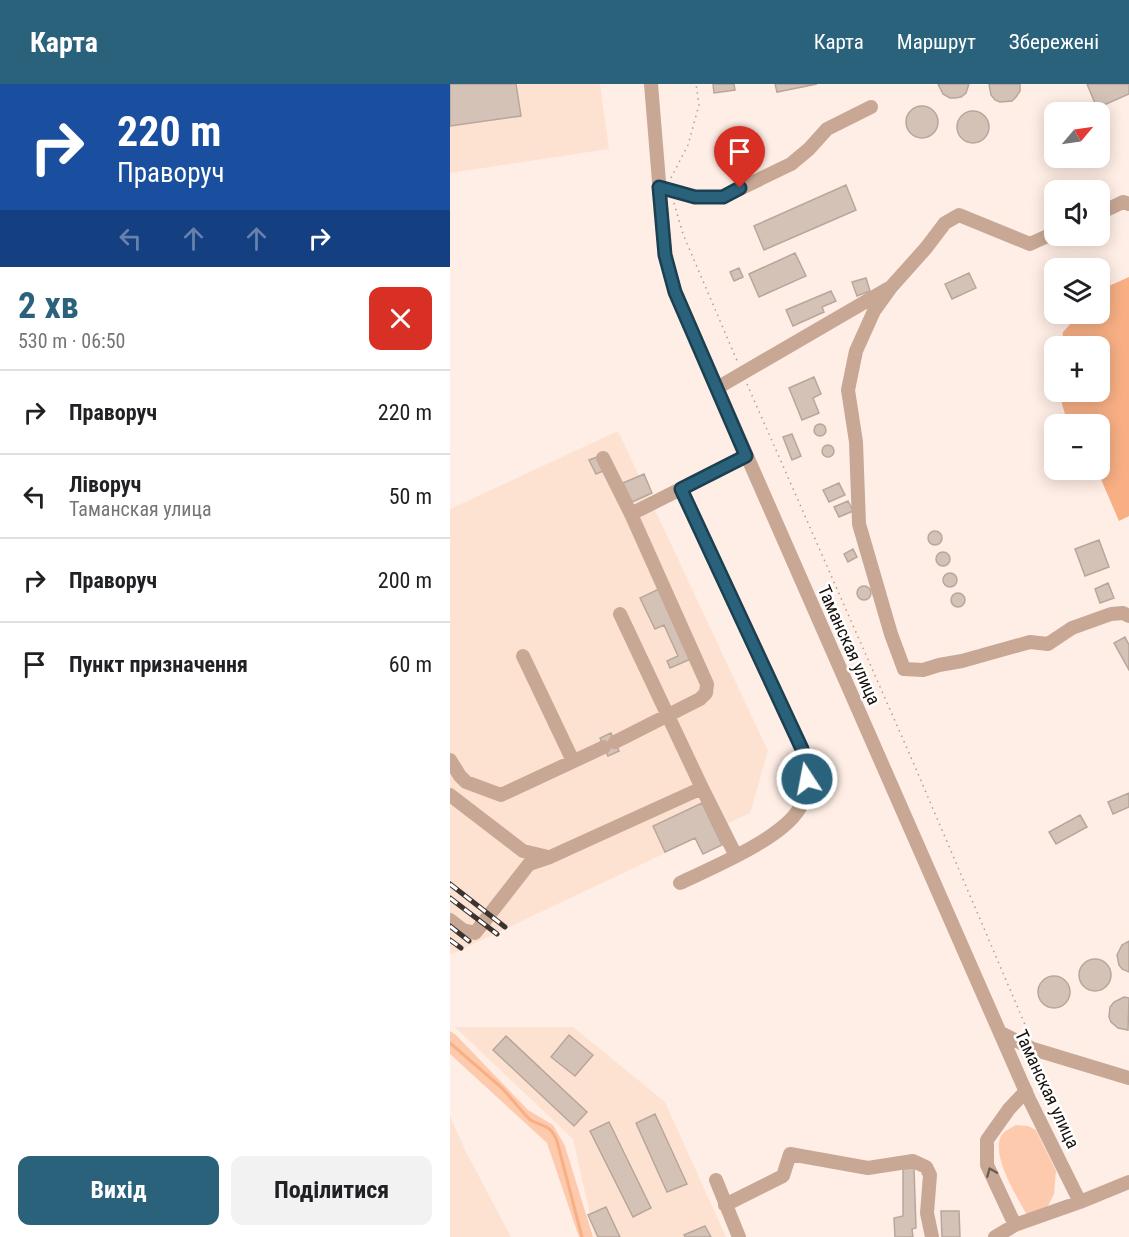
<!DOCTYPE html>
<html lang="uk">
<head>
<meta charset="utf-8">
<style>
	:root { --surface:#fff; --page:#f2f2f2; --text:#202124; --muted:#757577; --line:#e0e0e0; --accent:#2a627c }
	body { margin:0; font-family:"Roboto Condensed",sans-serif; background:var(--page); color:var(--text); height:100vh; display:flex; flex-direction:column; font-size:22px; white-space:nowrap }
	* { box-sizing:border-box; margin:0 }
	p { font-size:20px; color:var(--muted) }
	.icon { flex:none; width:33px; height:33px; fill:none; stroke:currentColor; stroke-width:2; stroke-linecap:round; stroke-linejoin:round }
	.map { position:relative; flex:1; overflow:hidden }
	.panel { display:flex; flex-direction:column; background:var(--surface); width:450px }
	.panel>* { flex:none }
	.top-card { background:#1a4fa0; color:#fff; overflow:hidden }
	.needle { width:39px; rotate:61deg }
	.controls { position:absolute; left:594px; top:18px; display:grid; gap:12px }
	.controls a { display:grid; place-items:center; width:66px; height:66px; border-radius:12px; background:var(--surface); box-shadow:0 3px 15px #0003; font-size:30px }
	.pin { position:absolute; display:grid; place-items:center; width:51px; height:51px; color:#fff; margin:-62px -26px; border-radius:50% 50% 50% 0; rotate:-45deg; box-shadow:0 0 6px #0007 }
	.pin .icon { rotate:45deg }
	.me { position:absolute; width:66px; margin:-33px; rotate:349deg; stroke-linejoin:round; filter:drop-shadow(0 0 4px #0008) }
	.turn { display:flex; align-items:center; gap:21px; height:126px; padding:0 18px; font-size:27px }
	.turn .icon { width:78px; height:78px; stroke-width:2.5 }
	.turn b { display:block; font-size:42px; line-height:51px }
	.lanes { display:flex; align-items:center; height:57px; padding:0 18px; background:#0003; justify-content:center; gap:30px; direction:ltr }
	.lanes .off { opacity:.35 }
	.round { display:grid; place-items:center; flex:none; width:63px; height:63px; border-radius:12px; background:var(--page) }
	.summary { display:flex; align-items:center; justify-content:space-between; height:102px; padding:0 18px }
	h1 { font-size:36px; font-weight:700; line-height:45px; color:var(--accent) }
	.primary-button { display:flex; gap:12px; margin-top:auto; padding:12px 18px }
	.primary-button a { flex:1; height:69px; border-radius:12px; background:var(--accent); color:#fff; font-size:24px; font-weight:700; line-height:69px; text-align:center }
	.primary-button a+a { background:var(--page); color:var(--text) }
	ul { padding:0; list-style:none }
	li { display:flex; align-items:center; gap:18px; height:84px; padding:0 18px; border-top:2px solid var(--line) }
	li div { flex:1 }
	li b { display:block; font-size:22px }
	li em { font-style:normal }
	header { display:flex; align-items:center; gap:36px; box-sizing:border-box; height:84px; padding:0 30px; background:var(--accent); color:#fff }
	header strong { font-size:28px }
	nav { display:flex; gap:33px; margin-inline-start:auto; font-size:21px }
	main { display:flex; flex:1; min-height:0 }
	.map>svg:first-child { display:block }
	.built { fill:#fde2d2 }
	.green { fill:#fdcaad }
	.water { fill:#f8af84 }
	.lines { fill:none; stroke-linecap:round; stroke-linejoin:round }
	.stream { stroke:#f8af84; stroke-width:3 }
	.building { fill:#d5c2b7; stroke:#b9a69b; stroke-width:1.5 }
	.path { stroke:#ad9f98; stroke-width:1.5; stroke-dasharray:1.5 4.5; stroke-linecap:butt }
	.minor { stroke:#c8a895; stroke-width:14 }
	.rail-casing { stroke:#3c332f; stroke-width:5 }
	.rail { stroke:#fff; stroke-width:3; stroke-dasharray:9; stroke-linecap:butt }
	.oneway { stroke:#6f5c50 }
	.route-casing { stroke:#1b4051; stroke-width:15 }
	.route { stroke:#2a627c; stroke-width:10 }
	.labels { text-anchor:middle; stroke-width:5; stroke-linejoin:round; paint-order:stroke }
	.street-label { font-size:18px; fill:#160f0b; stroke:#fff }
</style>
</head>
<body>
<header>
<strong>Карта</strong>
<nav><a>Карта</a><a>Маршрут</a><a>Збережені</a></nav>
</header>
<main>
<section class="panel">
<div class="top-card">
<div class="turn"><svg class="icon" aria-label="right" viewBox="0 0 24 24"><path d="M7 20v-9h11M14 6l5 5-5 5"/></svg><div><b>220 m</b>Праворуч</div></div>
<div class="lanes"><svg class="icon off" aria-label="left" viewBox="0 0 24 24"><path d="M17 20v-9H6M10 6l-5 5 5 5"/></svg><svg class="icon off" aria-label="ahead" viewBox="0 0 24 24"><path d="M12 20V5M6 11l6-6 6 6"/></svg><svg class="icon off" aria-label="ahead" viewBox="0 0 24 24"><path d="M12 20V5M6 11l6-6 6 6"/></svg><svg class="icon" aria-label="right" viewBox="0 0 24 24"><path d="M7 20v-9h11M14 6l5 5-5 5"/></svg></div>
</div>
<div class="summary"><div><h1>2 хв</h1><p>530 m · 06:50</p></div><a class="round" style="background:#d93025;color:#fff"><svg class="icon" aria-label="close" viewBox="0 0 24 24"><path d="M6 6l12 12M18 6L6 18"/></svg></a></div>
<ul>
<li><svg class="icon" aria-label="right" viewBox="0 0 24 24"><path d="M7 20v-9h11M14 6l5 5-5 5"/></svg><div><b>Праворуч</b></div><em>220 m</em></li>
<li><svg class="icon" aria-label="left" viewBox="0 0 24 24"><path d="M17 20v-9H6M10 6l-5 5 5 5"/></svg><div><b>Ліворуч</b><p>Таманская улица</p></div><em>50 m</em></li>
<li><svg class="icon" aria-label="right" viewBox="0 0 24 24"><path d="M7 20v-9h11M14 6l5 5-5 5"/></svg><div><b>Праворуч</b></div><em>200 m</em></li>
<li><svg class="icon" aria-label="arrive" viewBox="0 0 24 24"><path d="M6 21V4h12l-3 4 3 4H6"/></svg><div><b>Пункт призначення</b></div><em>60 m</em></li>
</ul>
<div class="primary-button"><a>Вихід</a><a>Поділитися</a></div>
</section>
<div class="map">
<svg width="679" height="1153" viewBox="0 0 679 1153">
	<rect width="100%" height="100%" fill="#ffeee5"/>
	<path class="built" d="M0,0h150l9,65 -159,24z
		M168,347l150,320 -18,62 -300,142v-446z
		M5,943h118l92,75 61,135h-131l-22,-98z
		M0,1032l15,34 46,87h-61z"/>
	<path class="green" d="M0,947l6,4 72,75 25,15 12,21 28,91h-14l-32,-94 -97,-89z
		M566,1041l12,1 8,4 20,41 -2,23 -9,18 -18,3c-10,-18 -36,-59 -26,-79 3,-5 10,-8 15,-11z"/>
	<path class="water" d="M679,193v239l-10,5 -22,-51h3v-46h-32l-6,-20 -1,-12h39v-46h-38l1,-14 11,-12 -2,-6h28v-24z"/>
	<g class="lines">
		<path class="stream" d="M0,959l52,45 27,31c14,9 21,4 28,22l25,96"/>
	</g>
	<path class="building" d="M0,0h66l5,32 -71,10z
		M263,0h21l1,6 -21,3z
		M325,0h42l-40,8z
		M488,0h31l-3,9 -5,4 -6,1h-5l-7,-4z
		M539,0h31v7l-4,6 -4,4 -12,1 -5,-2 -4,-5z
		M637,0h42v10l-32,14z
		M456 38a16 16 0 1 1 32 0a16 16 0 1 1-32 0Z
		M507 43a16 16 0 1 1 32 0a16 16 0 1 1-32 0Z
		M396,101l10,25 -92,40 -10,-24z
		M345,169l11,23 -47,21 -10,-23z
		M289,184l4,9 -9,4 -4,-9z
		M519,189l7,15 -24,11 -7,-15z
		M416,194l4,13 -13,5 -5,-14z
		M381,207l5,10 -14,6 2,5 -31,14 -7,-16z
		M364,293l7,17 -8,4 6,15 -17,7 -13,-32z
		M364 346a6 6 0 1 1 12 0a6 6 0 1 1-12 0Z
		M342,350l9,22 -9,4 -9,-23z
		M372 367a6 6 0 1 1 12 0a6 6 0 1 1-12 0Z
		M147,373l6,14 -7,3 -7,-14z
		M194,390l8,19 -20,9 -9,-19z
		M389,399l6,12 -16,7 -6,-12z
		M398,417l5,10 -14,6 -5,-10z
		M478 454a7 7 0 1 1 14 0a7 7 0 1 1-14 0Z
		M649,456l10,27 -24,9 -10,-27z
		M403,465l4,8 -9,5 -4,-8z
		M486 475a7 7 0 1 1 14 0a7 7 0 1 1-14 0Z
		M493 496a7 7 0 1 1 14 0a7 7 0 1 1-14 0Z
		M658,499l6,15 -14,5 -5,-14z
		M407 509a7 7 0 1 1 14 0a7 7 0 1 1-14 0Z
		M211,504l32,70 -23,10 -3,-7 11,-5 -14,-31 -9,4 -15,-31z
		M501 516a7 7 0 1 1 14 0a7 7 0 1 1-14 0Z
		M675,553l4,8v25l-15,-27z
		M161,649l8,18 -11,5 -8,-18z
		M679,709v14l-16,7 -5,-12z
		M252,719l20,42 -19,9 -8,-16 -30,14 -12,-26z
		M630,731l7,12 -31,17 -7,-12z
		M679,857v31l-7,-3 -3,-4 -2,-10 5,-10z
		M629 891a16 16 0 1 1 32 0a16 16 0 1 1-32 0Z
		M588 908a16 16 0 1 1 32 0a16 16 0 1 1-32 0Z
		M674,913l5,1 -1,32 -10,-2 -7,-6 -2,-5 1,-10 4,-5z
		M119,951l24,20 -18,21 -24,-19z
		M56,952l81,76 -13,14 -81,-76z
		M205,1030l32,70 -20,8 -31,-69z
		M159,1038l42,86 -18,9 -43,-86z
		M464,1084l2,60 -4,1 1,8h-18l-1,-19 9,-2v-47z
		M156,1123l14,30h-22l-10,-22z
		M491,1127h18l1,26h-18z
		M255,1142l6,11h-26l-1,-2z"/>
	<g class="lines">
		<path class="path" d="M221,94l17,-33 11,-40 -3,-21
			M224,119l9,31 55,129
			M297,300l166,378 116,272"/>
		<path class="minor" d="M201,0l14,171 10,37 354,807 51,103
			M209,103l36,10h28l68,-33 18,-15 18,-20 44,-22
			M650,129l23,-11 6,2
			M604,149l-24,11 -71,-29 -14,8 -19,25 -34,38 -18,25 -18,40 -8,39 8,52 3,82 32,110 13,35 19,1 16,-5 23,-4 68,-19 18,2 24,-16 39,-14 12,-1 6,3
			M267,304l172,-100
			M153,374l28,56
			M170,530l82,174 34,68
			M73,572l50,105
			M165,658l85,-43 6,-6 1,-9 -76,-170 115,-58
			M0,676l10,16 6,6 35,13 103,-48
			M0,711l73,56 25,6
			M230,799c31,-15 110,-47 122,-80 7,-20 4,-34 0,-54l-121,-260
			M0,836l13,10 12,3 54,-69 21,-7 152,-69
			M551,949l32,16 96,29
			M266,1096l23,57
			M275,1121l58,-29 7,-22 78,14 45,-7 13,6 4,8 -3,38 5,24
			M565,1141l-28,-60v-25l22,-31 17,-18
			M545,1153l20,-12 65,-23 49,-20"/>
		<g class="rail-casing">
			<path id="rail" d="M0,800l55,43
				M0,814l47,36
				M0,842l19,15
				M0,856l11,8"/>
		</g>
		<use href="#rail" class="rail"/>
	</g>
	<defs><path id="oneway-chevron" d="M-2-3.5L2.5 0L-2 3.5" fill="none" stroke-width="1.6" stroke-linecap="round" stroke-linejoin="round" transform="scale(1.5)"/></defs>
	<use class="oneway" href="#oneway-chevron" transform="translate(541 1088) rotate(-112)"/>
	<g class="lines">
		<g class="route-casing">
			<path id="route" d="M290,104l-17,9h-28l-36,-10 6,68 10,37 71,164 -65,33 121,260 5,30"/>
		</g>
		<use href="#route" class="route"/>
	</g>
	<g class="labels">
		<g class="street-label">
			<text transform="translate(399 561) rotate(66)" y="6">Таманская улица</text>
			<text transform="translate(597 1005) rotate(65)" y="6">Таманская улица</text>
		</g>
	</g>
</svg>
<div class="controls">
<a><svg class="needle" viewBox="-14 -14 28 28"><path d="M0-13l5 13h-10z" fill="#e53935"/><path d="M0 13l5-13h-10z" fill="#757577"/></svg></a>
<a><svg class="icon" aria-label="sound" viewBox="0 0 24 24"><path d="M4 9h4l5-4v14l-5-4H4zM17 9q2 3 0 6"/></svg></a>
<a><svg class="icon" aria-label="layers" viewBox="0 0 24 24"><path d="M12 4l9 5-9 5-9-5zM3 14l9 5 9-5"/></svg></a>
<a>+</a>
<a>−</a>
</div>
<div class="pin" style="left:290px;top:104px;background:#d93025"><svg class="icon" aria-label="arrive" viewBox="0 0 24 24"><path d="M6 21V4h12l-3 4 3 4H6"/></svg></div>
<svg class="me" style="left:357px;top:695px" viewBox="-20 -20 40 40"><circle r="17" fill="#2a627c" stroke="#fff" stroke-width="3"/><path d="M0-11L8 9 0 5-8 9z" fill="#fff"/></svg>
</div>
</main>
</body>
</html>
